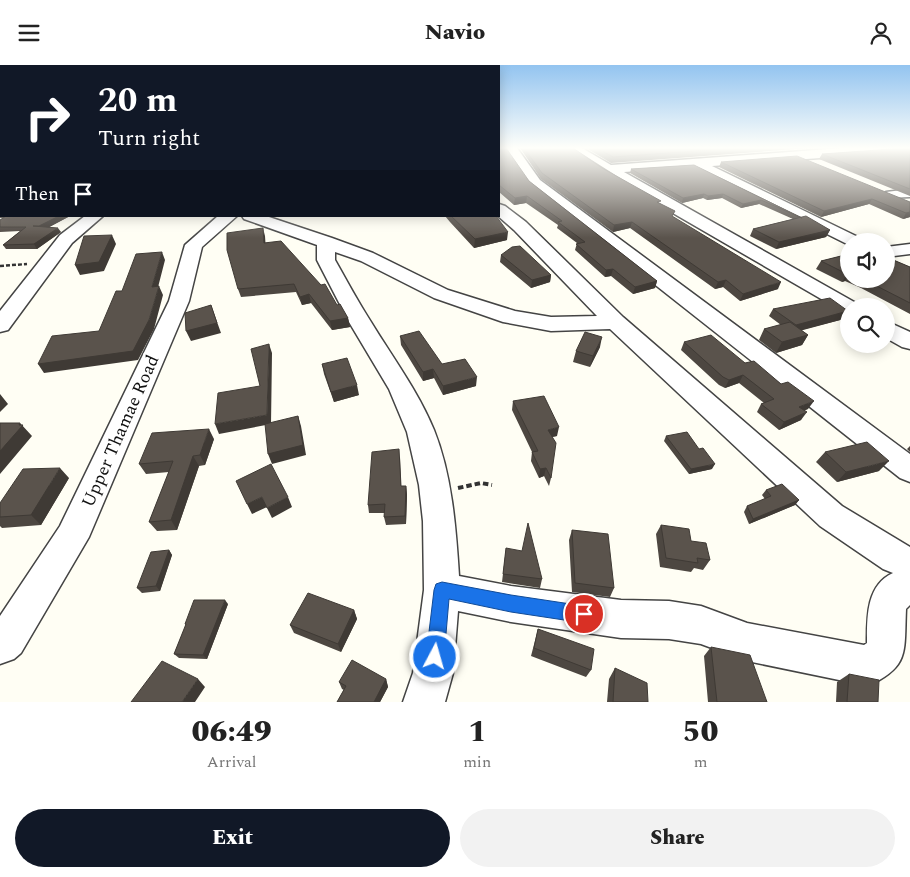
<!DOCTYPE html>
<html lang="en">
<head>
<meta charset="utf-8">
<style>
	:root { --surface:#fff; --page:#f2f2f2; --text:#222; --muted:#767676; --accent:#111827 }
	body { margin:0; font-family:Spectral,serif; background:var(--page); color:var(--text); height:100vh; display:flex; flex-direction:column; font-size:19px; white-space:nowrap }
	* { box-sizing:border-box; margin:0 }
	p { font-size:16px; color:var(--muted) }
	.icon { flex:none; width:28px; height:28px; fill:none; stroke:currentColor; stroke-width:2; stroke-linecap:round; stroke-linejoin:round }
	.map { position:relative; height:637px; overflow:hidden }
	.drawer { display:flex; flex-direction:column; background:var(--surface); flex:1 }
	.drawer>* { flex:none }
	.hud { position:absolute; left:0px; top:0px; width:500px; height:152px; box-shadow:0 2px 12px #0003; background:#111827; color:#fff; overflow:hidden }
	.buttons { position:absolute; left:840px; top:168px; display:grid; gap:10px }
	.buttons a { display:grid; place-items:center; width:55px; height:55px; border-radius:50%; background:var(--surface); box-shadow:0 2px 12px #0003; font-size:25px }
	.pin { position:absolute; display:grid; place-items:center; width:42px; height:42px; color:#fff; margin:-21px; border:2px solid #fff; border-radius:50%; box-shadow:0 1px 5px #0007 }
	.me { position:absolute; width:55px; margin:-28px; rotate:6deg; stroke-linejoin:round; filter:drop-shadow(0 0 4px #0008) }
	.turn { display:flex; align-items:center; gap:18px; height:105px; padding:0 15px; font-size:22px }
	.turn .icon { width:65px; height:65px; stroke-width:2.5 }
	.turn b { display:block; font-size:35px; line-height:42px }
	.then { display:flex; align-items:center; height:48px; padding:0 15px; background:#0003; gap:10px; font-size:19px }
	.eta { display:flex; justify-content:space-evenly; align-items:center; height:85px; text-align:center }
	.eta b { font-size:30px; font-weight:800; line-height:35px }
	.cta { display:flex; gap:10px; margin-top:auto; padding:10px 15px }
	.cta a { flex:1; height:58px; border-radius:30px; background:var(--accent); color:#fff; font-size:20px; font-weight:800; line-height:58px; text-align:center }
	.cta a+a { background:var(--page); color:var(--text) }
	header { display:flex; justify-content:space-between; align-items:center; height:65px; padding:0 15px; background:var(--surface); font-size:22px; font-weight:800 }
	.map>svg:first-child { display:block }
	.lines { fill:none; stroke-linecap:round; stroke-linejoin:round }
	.minor-casing { stroke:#444; stroke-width:3 }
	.path-far1 { stroke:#333; stroke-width:2.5; stroke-dasharray:4 2; stroke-linecap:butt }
	.path { stroke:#333; stroke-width:4; stroke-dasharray:5.5 3; stroke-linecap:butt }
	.minor { fill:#fff; fill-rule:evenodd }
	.wall { fill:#4d4741 }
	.shaded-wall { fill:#3f3a35 }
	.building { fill:#5a534c; stroke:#3f3a35 }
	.route { fill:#1a73e8; stroke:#114b97 }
	.labels { text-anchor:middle; stroke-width:5; stroke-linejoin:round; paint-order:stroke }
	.street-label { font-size:18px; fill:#111; stroke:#fff }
</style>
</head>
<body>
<header><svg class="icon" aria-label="menu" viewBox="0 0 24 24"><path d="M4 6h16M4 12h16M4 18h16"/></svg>Navio<svg class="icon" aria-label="person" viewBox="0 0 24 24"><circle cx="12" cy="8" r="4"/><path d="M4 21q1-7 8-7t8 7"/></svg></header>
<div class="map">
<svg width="910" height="637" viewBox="0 0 910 637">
	<rect width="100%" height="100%" fill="#fffef4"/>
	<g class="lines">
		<g class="minor-casing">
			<path id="minor" d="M504,83h13l23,32 370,274v28l-10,-4 -370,-292z
				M566,83h16l29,17 231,-17h66l-6,4 -190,14 146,71 3,4h-12v4l-156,-78 -69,5 232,131 3,3h-10v7l-7,-2 -240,-139z
				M910,124v8l-24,1 -2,-3 2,-3z
				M499,139l6,2 21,16 97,95 219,189 68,41v58l-4,4c-2,44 4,57 -38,77l-121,-25 -46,-17 -32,-5 -48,-1 -110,-16 -53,-11 -5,62 -8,29h-42l10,-29 11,-83 -1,-69 -4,-36 -12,-53 -18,-43 -40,-67 -32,-62v-15l-73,-26 -2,-3h24l66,22 41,15 75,37 67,21 36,6 46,-1 -83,-86 -16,-14zM335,187l26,9 73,37 69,24 48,9 59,-2 210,197 63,43 10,4c-27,12 -26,45 -26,70l-3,2 -117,-22 -46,-17 -32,-5 -48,-1 -110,-14 -52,-10c-3,-48 -7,-101 -25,-146 -16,-39 -41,-72 -63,-108 -13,-20 -24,-41 -36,-62z
				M85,151h18l-31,27 -64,87 -8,2v-21l60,-76z
				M218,151h19l-35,31 -13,54 -100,236 -68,116 -7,6 -14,5v-48l60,-90 109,-225 16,-56z
				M910,179v10l-24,3v-10z
				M886,256l24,11v17l-8,-2 -16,-9z"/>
		</g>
		<path class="path-far1" d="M0,201l27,-2"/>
		<path class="path" d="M458,423l23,-5 11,2"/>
		<use href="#minor" class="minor"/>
	</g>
	<path class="wall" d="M499,83l30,33 128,100 -2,7 -22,6 -22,-18 -6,1 -30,-27 2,-7 -20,-15 1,-3 -32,-22 -12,2 -15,-13z
		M520,83h53l88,56 12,13 105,72 -38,12 -17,-14 -8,2 -85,-61 -17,4 -72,-53z
		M586,83h224l-199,15z
		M910,83v48l-91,-37 3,-5z
		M721,97l189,40v15l-7,2 -34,-15 -48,13 -102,-50z
		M694,100l107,52 29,13 -4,7 -50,12 -26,-13 3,-7 40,-10 -34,-15 -18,4 -19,-10 -15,2 -4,-2 -21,5 -52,-30 1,-4z
		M0,140h1v11h69l-21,11 12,5 -24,17h-31l-3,-4 17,-14 -20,1v-12l3,-2h-3z
		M445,151h51l11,24 -33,8 -24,-26z
		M265,171v7l72,62 11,13 2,9 -18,3 -21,-27 -9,2 -6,-13 -55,5 -3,-8z
		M849,189v25h37l5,-20 19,8v47l-49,-26 -16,-7 -3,1 -26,-13 5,-8z
		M501,190l50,20 -1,7 -19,6 -31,-26z
		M773,244l75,2 -4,8 -43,11 7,5 -6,10 -26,8 -17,-13 5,-11 17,-4 -12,-9z
		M400,271l42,28 34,22 -33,9 -9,-17 -11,3 -22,-36z
		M684,277l61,21 63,46 -4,1 -3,10 -22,10 -22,-18 4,-8 3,-1 -25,-20 -14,5 -6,-3 -38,-35z
		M600,282l-10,20 -17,-5 3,-11z
		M322,299l37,31 -25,7 -10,-28z
		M513,336l44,35 -5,1 -1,41 -2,8 -5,-10 -5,2 -8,-17 1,-9 -20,-42z
		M666,371l46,33 -23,5 -25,-33z
		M214,374l-9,26 -6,1 -22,64 -20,1 -8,-9 20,-50 -23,2 -7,-10z
		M910,381v6l-3,-3z
		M825,387l54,19 -42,11 -21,-20z
		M400,392l1,29h5l1,9 -1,29 -20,1 -2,-8 1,-4h-16l-1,-8z
		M69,413l-28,47 -39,3 -2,-2v-23z
		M766,425l33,10 -4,5 -46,19 -5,-12 3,-6 18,-7 -3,-4z
		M661,460l30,16 19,19 -7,10 -9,-2 -3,4 -31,-5 -4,-33z
		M572,465l42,58 -4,9 -38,-5 -3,-52z
		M506,483l36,31 -2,9 -38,-6z
		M169,485l3,5 -12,36 -18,2 -5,-5z
		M228,539l-21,55 -28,-1 -5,-4 12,-29 -1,-1z
		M354,545l3,9 -16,33 -47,-19 -4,-8z
		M538,564l53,41 -5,7 -55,-21z
		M711,582l56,55h-59l-4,-46z
		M615,603l33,34h-41l2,-23z
		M849,609l29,28h-42l1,-20z
		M386,614l2,8 -8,15h-43l7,-12 -2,-1 -3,-7z"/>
	<path class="shaded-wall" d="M704,129l-1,4 -21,5 1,-5z
		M723,129l-1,4 -15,2 1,-4z
		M527,131l-1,7 -12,2 1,-7z
		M872,134l-3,5 -48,13 3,-6z
		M761,135l-2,4 -18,4 2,-4z
		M910,147v5l-7,2 3,-6z
		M59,151h11l-28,15 -3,-5z
		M632,157l-2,6 -17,4 1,-7z
		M58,163l3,4 -24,17 -3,-5z
		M263,163l2,8 1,15 -2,-8z
		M830,165l-4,7 -50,12 3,-7z
		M508,167l-1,8 -33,8 1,-9z
		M112,170l4,9 -12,27 -24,4 -5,-10z
		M162,187l3,8 -9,35 -4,-8z
		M613,204l-2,7 -6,1 1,-7z
		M849,208l-4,8 -3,1 5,-8z
		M551,210l-1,7 -19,6 1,-8z
		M726,215l-3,7 -8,2 3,-7z
		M657,216l-2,7 -22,6 2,-7z
		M781,217l-3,7 -38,12 3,-7z
		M159,221l4,9 -9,34 -16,31 -94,13 -6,-9 111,-44z
		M309,229l2,9 -9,2 -2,-8z
		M211,240l10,28 -30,8 -5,-10z
		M848,246l-4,8 -52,14 4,-8z
		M348,253l2,9 -18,3 -2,-9z
		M808,270l-6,10 -26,8 6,-11z
		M602,272l-2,10 -10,20 3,-11z
		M269,279l3,9 -1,71 -52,10 -4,-10 52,-9z
		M433,304l1,9 -11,3v-9z
		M743,310l-4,8 -14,5 4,-8z
		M477,312l-1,9 -33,9v-9z
		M357,320l2,10 -25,7 -3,-10z
		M0,329l8,10 -8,8z
		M814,336l-6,8 -14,6 5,-8z
		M807,347l-6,8 -22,10 5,-8z
		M298,351l3,10 5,29 -34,9 -4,-10z
		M20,358l12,13 -32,38v-23z
		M559,362l-2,9 -11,2 2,-8z
		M209,364l5,10 -9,26 -5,-10z
		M193,391l6,10 -22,64 -6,-10z
		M889,396l-10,10 -42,11 9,-10z
		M715,399l-3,5 -23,5 2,-5z
		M60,403l9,10 -28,47 -10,-10z
		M546,403l-2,8 -5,2 1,-9z
		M406,421l1,9 -1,29 -1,-8z
		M262,432l5,10 -15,7 -5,-10z
		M288,432l4,10 -20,11 -5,-10z
		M799,435l-4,5 -46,19 4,-5z
		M169,485l3,5 -12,36 -4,-5z
		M225,535l3,4 -21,55 -4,-4z
		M354,545l3,9 -16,33 -3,-8z
		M198,614l7,8 -10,15h-13z
		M386,614l2,8 -8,15h-6z"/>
	<path class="building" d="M499,83h7l23,33 128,100 -22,6 -22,-18 -7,1 -30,-26 9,-2 -27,-20 4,-1 -35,-25 -12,2 -16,-13z
		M524,83h49l29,20 59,33 -4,1 18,9 -3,5 109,66 -38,12 -17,-14 -8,2 -86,-60 -18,3 -72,-52z
		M597,83h139l-123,9z
		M906,83h4v41l-88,-35z
		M797,91l113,46v10l-4,1 -34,-14 -48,12 -103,-49z
		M694,100l108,53 -41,-18 -18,4 -20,-10 -15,2 -4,-2 -21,4 -52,-29z
		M0,140h1v9h-1z
		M6,151h53l-20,10h-6l25,2 -24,16 -31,1 23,-18h-26v-7z
		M451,151h45l12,16 -33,7z
		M806,151l24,14 -51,12 -26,-13z
		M263,163l1,15 17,-2 40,44 4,-1 12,21 3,-1 8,14 -18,3 -21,-27 -9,3 -6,-13 -56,5 -11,-39v-17z
		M112,170l-13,27 -24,3 9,-29z
		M520,181l31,29 -19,5 -31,-25 11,-8z
		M162,187l-10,35 7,-1 -10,34 -16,31 -95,13 14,-28 47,-5 17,-40h6l14,-37z
		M886,188l3,2 2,4 19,8v36l-47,-24h23z
		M849,189v19l-2,1 -26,-13z
		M830,233l18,13 -52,14 -23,-16z
		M211,240l6,18 -31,8 -1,-18z
		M790,257l18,13 -26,7 -18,-13z
		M419,266l23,33 23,-5 12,18 -34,9 -10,-17 -10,3 -23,-36z
		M585,267l17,5 -9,19 -17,-5z
		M711,270l34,28 9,-2 27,23 7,-2 26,19 -15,6 8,5 -23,10 -23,-18 13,-5 -31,-24 -14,5 -6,-3 -39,-35z
		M269,279l-2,71 -52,9 3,-31 42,-7 -9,-37z
		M347,293l10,27 -26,7 -9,-28z
		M544,331l15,31 -11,3 8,13 -5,35 -5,-10 -6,1 -8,-17 6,-1 -25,-50z
		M298,351l5,29 -35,9 -3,-30z
		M0,358h20l-1,2h4l-23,26z
		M209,364l-9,26 -7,1 -22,64 -22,2 24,-61 -34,3 13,-31z
		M687,367l12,17 4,-1 12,16 -24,5 -25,-33z
		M867,377l22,19 -43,11 -21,-20z
		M399,384l2,37h5l-1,30 -21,1 1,-13 -17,1 4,-53z
		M271,399l17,33 -21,11 -5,-11 -15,7 -11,-23z
		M60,403l-29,47 -31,2v-14l23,-34z
		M782,419l17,16 -46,19 -6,-13 24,-10 -5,-6z
		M528,458l14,56 -39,-5 3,-26 16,3z
		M661,460l28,4 2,12 15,2 4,17 -13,-2 1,5 -32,-5z
		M572,465l36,4 6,54 -39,-5z
		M169,485l-13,36 -19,2 14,-36z
		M308,528l46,17 -16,34 -48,-19z
		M194,535h31l-22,55 -29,-1 12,-30h-1z
		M538,564l56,20 -3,21 -57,-22z
		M711,582l39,8 17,47h-50z
		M352,595l34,19 -12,23h-37l9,-16 -7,-4z
		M162,596l36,18 -16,23h-51z
		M615,603l32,15 1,19h-35z
		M849,609l30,6 -1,22h-31z"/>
	<linearGradient id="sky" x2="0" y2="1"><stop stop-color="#93c4f0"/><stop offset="0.48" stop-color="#fffffa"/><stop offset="1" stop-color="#fffffa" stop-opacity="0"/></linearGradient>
	<rect width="910" height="173" fill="url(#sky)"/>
	<path class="route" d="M442,517l69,13 73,11 6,2 2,6 -2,6 -6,3 -73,-11 -62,-13 -5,58 -3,6 -6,3 -7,-3 -2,-6 8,-67 2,-6z"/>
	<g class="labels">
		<g class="street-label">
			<text transform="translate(120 366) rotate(-66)" y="6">Upper Thamae Road</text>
		</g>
	</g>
</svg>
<div class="buttons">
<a><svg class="icon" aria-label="sound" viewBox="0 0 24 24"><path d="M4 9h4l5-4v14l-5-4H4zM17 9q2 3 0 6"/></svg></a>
<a><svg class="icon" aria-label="search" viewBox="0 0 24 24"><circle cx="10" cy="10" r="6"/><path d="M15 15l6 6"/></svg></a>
</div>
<div class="pin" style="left:584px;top:549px;background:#d93025"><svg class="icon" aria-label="arrive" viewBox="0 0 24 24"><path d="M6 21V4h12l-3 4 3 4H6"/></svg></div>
<svg class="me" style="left:435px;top:592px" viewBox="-20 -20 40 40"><circle r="17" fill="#1a73e8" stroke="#fff" stroke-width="3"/><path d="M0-11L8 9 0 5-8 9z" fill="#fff"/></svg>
<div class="hud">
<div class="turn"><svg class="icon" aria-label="right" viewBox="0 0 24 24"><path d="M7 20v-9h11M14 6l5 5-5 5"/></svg><div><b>20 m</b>Turn right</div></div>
<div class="then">Then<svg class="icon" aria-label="arrive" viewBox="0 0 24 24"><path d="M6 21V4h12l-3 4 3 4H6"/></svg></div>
</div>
</div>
<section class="drawer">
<div class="eta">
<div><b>06:49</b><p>Arrival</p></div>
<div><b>1</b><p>min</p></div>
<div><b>50</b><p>m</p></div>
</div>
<div class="cta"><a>Exit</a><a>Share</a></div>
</section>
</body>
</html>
